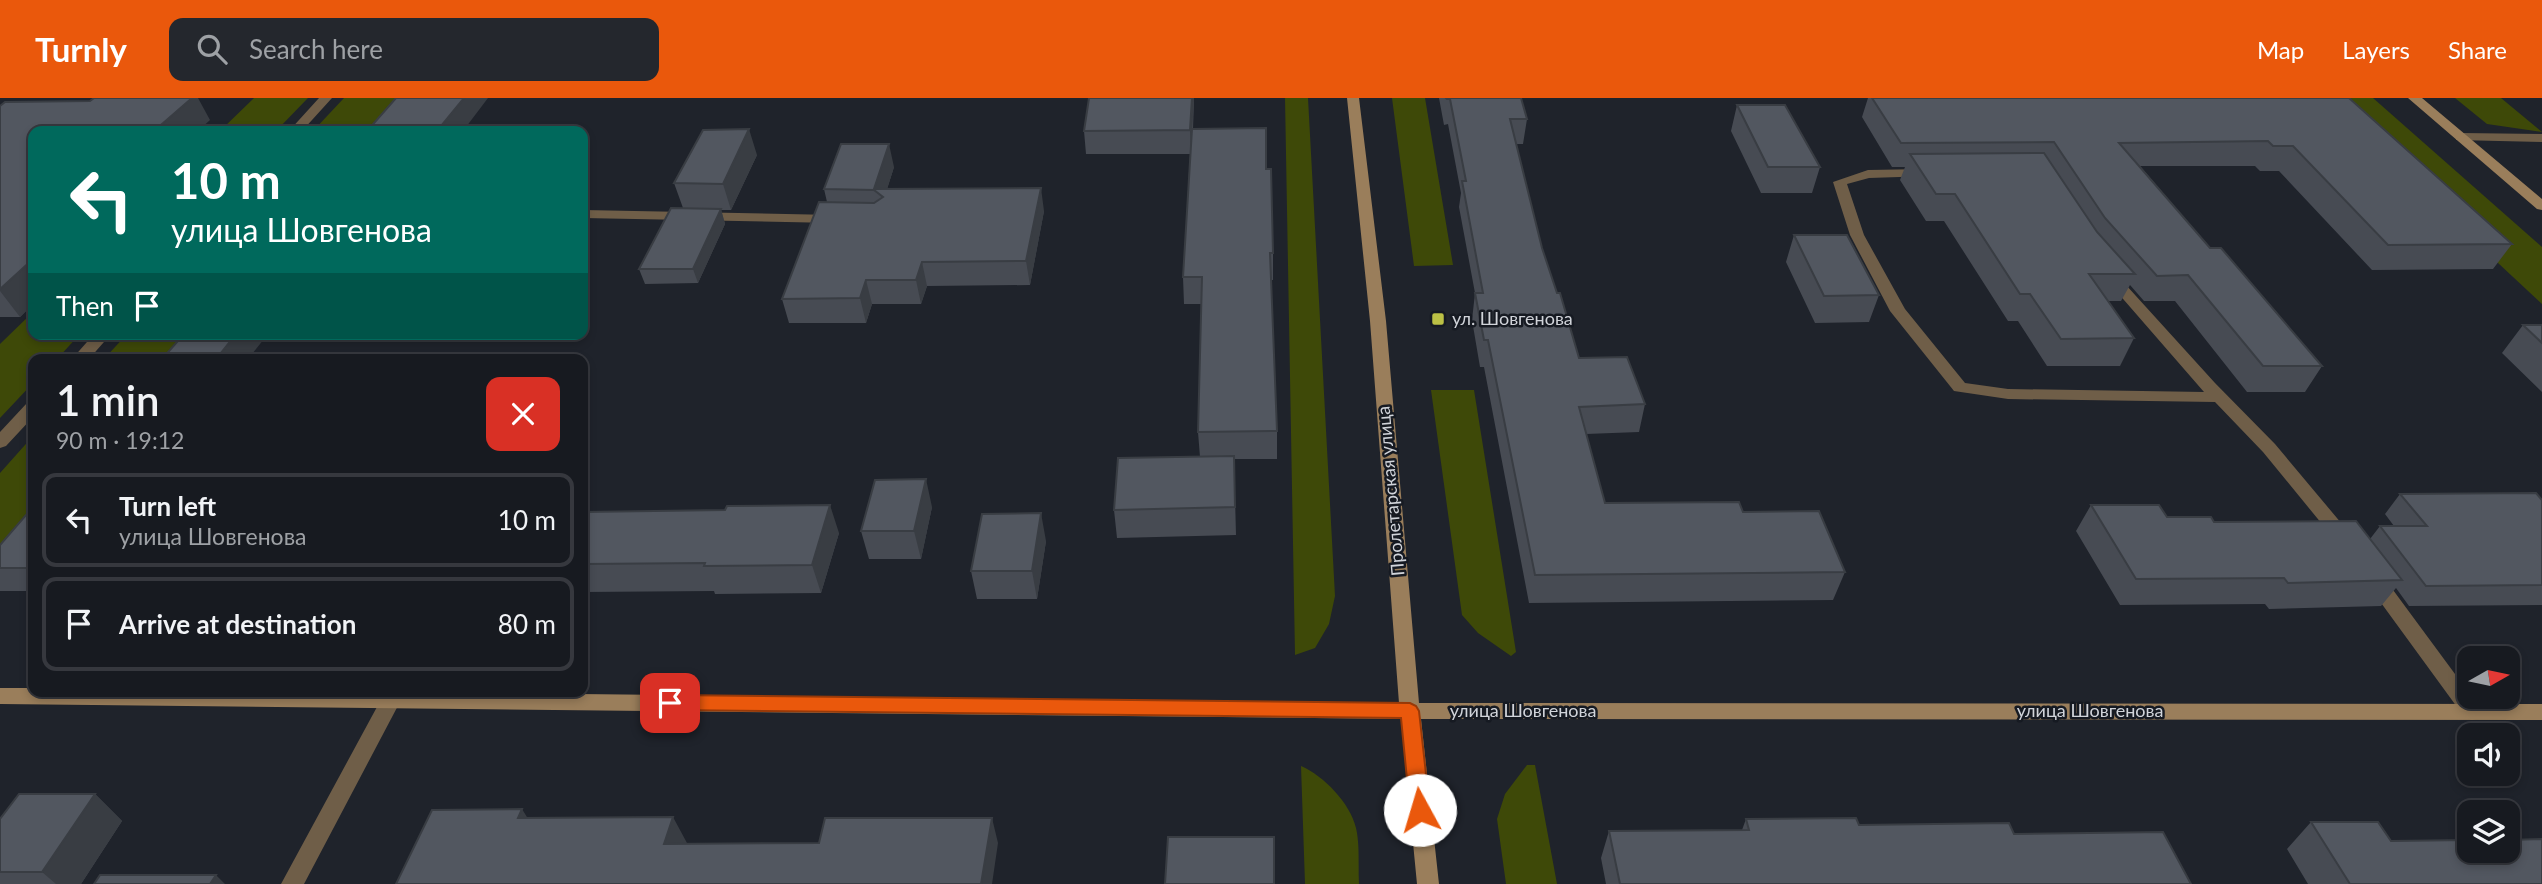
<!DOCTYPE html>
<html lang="en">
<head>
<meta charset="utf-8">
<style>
	:root { --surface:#171a20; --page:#24272d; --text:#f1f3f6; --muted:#9ea1a5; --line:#36383e; --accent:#ea580c }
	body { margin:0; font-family:Lato,sans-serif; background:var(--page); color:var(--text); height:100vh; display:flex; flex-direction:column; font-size:26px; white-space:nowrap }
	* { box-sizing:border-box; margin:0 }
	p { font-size:23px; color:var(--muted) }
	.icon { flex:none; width:38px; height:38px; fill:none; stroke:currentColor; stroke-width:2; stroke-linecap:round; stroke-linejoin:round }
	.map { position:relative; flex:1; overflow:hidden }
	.drawer { position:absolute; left:28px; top:256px; width:560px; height:343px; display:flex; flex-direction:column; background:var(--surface); border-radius:14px; box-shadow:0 4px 10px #0003,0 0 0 2px var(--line) }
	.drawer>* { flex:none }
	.top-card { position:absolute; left:28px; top:28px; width:560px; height:214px; border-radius:14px; box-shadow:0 4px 10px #0003,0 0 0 2px var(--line); background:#00695c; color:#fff; overflow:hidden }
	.needle { width:46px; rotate:81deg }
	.fabs { position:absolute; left:2457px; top:548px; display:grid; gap:14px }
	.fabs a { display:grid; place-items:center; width:63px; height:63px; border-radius:14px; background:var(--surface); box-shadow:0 4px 10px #0003,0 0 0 2px var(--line); font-size:35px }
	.pin { position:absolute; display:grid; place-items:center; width:60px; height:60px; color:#fff; margin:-30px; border-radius:14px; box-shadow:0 4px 10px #0006 }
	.me { position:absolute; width:77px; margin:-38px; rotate:354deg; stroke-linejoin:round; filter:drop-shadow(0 0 5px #0008) }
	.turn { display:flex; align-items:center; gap:24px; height:147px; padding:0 28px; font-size:32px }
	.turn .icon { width:91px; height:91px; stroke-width:2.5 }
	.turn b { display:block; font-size:49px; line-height:60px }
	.then { display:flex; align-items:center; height:66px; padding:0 28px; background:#0003; gap:14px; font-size:26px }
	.round { display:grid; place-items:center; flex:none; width:74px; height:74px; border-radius:14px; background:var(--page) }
	.overview { display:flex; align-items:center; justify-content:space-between; height:119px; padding:0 28px }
	h1 { font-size:42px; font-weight:600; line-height:52px }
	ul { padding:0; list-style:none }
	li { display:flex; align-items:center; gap:21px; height:94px; margin:0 14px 10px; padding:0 14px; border:4px solid var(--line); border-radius:14px }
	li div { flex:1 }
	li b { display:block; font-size:26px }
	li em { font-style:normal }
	header { display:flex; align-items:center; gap:42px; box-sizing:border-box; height:98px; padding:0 35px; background:var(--accent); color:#fff }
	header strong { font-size:33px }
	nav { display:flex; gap:38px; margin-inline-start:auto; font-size:24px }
	.search { width:490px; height:63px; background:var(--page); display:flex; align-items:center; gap:18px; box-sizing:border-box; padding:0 24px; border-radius:14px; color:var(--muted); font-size:26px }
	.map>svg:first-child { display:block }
	.green { fill:#3e4908 }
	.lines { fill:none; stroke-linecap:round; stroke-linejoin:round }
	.lane { fill:#6f5e48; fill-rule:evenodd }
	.street { fill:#6f5e48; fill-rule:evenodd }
	.secondary { fill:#9a7e5b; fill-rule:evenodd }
	.wall { fill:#474b53 }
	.shaded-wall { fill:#393d43 }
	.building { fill:#525760; stroke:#393d43; stroke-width:2 }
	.route { fill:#ea580c; stroke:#983908; stroke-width:2 }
	.poi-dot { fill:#bbc045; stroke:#161a22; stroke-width:2.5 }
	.labels { text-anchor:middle; stroke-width:5; stroke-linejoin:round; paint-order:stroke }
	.poi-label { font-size:18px; fill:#d1d4da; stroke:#161a22; text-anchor:start }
	.street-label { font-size:18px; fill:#d1d4da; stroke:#161a22 }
</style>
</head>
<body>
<header>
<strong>Turnly</strong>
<div class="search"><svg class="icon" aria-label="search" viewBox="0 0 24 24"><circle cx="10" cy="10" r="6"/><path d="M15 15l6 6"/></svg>Search here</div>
<nav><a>Map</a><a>Layers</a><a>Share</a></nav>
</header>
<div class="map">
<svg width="2542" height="786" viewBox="0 0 2542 786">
	<rect width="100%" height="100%" fill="#1f232b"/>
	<path class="green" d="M254,0h54l-32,33h-56z
		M344,0h66l-29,33h-68z
		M1285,0h23l27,498 -6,28 -14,24 -20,7z
		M1392,0h33l28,167 -39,1z
		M2321,0h52l169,149v57z
		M2455,0h46l41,34 -55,-8z
		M33,214v22h47l-23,25h-24v24l-33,35v-74z
		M127,236h78l-21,25h-80z
		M1431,292h43l42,262 -5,4 -33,-23 -16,-18z
		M33,338v97l-33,38v-98z
		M1527,667h8l22,119h-51l-9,-65 8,-25z
		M1301,668c23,10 49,37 55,62 4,17 2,38 3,56h-54z"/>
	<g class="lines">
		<path class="lane" d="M2461,35l81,1v8l-86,-2v-6z
			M1925,71l7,4 -2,3 -61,2 -22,6 17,51 41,74 60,74 43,6 196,3 -100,-115 2,-3h10l99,109 60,61 77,92 3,5 -3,5h-12l-77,-94 -48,-50 -207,-3 -54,-8 -64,-80 -40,-76 -17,-53 35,-12z
			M583,112l251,5 7,4 -7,4 -251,-5z
			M2375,475l7,2 87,118v3l13,16 -3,6 -7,2 -7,-2 -97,-133 -2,-5 2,-5z
			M391,594l7,2 3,6 -97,184h-23l103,-190z"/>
		<path class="street" d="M319,0h13l-30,33h-13z
			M94,236h17l-22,25h-17z
			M33,304v15l-27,29 -6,2v-16l27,-29z"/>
		<path class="secondary" d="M1347,0h12l27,223 33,382 1123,1v16l-1121,-1 18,165h-22l-16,-165 -1401,-15v-16h33v3h279l1087,12 -29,-382z
			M2408,0h14l120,101v11l-5,-1z"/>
	</g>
	<path class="wall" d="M1194,0l-1,31 73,40 7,84v27h-2l6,151v28h-43l2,76 -119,3 -3,-28 86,-53 -2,-25 4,-128h-18l-1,-27 7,-123h-104l-2,-23z
		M1439,0h82l6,21 -4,25h-7l26,104 37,110 66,46 -6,28 -53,2 19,69 138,9 102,60 -12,28 -304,3 -45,-236h-4l-8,-47 3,-27 -16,-86 2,-14 -13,-69 -4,1z
		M1868,0h481l163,146 -19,25 -121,1 -93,-99h-19l-5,-5h-115l70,82 112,118 -17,26h-58l-72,-91h-31l-14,-16 -9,16h-13l26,37 -14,28h-73l-29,-45h-10l-64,-100h-18l-26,-41 5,-13h-13l-30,-50z
		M1737,7l83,62 -8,26h-51l-30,-62z
		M0,8l210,14 -177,11v173l-13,13h-20z
		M757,57l-26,55h-10l4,14 -27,59 -53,1 -6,-15 44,-61 -9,-25z
		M894,69l-7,22 157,22 -14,74 -103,1 -6,18h-49l-6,19h-77l-7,-24 45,-97 -3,-13z
		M1794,137l85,60 -10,27 -54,1 -29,-61z
		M2523,227h19v67l-40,-39z
		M2400,396l142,6v105l-133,1 -13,-18 -15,18 -112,3 -4,-5 -145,1 -44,-74 15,-26 76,12 203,22 10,-13h14l-9,-12z
		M33,409v84h-33v-46z
		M932,409l-11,52h-52l-8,-28z
		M583,414l256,21 -18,60 -106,1 -1,-3 -131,1z
		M1046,443l-9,58h-60l-6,-28z
		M95,696l27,27 -41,63h-81v-65z
		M1746,721l268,15 177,50h-585l-5,-26 8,-27 133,-1z
		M2311,724l80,19 151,43h-234l-21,-35z"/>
	<path class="shaded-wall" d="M192,0h6l12,22 -12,11h-44z
		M464,0h24l-25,33h-26z
		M1192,0h2l-3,56 -1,-24z
		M749,31l8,26 -26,55 -8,-26z
		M889,46l5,23 -10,32 -10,-10z
		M1041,90l3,23 -14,74 -4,-24z
		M721,111l4,15 -27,59 -5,-14z
		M33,161v45l-13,13 -20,-26v-2z
		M922,164l5,24 -6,18 -5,-24z
		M866,182l6,24 -6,19 -6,-25z
		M236,236h32l-20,25h-32z
		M926,381l6,28 -11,52 -7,-28z
		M830,407l9,28 -18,60 -9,-28z
		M1041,415l5,28 -9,58 -5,-28z
		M95,696l27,27 -41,63h-25l-14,-12z
		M522,711l16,26 -20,-17z
		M673,719l14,26 -9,26 -14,-25z
		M992,720l6,25 -6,41h-11z
		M216,777l9,9h-15z"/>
	<path class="building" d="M94,0h98l-38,33h-121v128l-33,30v-183l5,-4 85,-1z
		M396,0h68l-27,33h-70z
		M1089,0h103l-2,32 -106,1z
		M1446,0h75l6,21h-17l32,129 15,45h3l19,65 48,-1 18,47 -66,3 26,96 134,-1 4,10 76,-1 26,61 -310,3 -47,-235h-4l-9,-47h8l-21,-112h4l-16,-82h-3z
		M1872,0h477l163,146 -124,1 -95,-99h-20l-5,-5 -149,2 91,105h11l101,118h-59l-75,-91 -31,1 -52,-58 -51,-76 -153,1z
		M1737,7h48l35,62h-52z
		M1266,30v41h5l2,84h-3l7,178 -79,1 4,-155h-19l9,-148z
		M749,31l-26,55 -49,-1 29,-53z
		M841,46h48l-15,45 167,-1 -15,73 -104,1 -6,18h-50l-6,18 -78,1 37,-97 55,1 9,-6 -9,-7 -50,-1z
		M2044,55l53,79 38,42h-46l45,64 -73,1 -31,-45h-10l-65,-100h-19l-26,-40z
		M671,110l50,1 -28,60h-54z
		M1794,137h53l32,60 -55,1z
		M2523,227h19v18z
		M184,236h52l-20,25h-54z
		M1234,358l1,51 -121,3 4,-52z
		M926,381l-12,52h-53l14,-51z
		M2536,395l6,7v85l-116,1 -46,-60h47l-27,-32z
		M830,407l-18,60 -108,1 1,-3 -122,1v-52l142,-2 2,-4z
		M2091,407h68l8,12h44l3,5 142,-1 46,59 -114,3 -4,-5 -148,1z
		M33,409v61h-33v-23z
		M1041,415l-9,58h-61l11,-57z
		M19,696h76l-53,78h-42v-53z
		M522,711l-4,9 155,-1 -9,27 155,-1 6,-25h167l-11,66h-585l36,-74z
		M1856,720l3,7 150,-2 5,11 149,-2 28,52h-571l-11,-53 140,-1 -3,-11z
		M2311,724h67l13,19 78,-1v10h39v-10l34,-1v45h-192z
		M1168,739h106v47h-109z
		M100,777h116l-6,9h-116z"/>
	<path class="route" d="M670,597l740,8 6,3 3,5 11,99 -3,6 -7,2 -7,-2 -3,-6 -9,-92 -731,-8 -7,-2 -2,-5 2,-6z"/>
	<rect class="poi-dot" x="1431" y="214" width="14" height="14" rx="3.5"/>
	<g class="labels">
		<g class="poi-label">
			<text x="1452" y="227">ул. Шовгенова</text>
		</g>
		<g class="street-label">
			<text transform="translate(1391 393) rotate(-95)" y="6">Пролетарская улица</text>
			<text x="1523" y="619">улица Шовгенова</text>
			<text x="2090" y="619">улица Шовгенова</text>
		</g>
	</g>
</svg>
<div class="fabs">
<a><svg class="needle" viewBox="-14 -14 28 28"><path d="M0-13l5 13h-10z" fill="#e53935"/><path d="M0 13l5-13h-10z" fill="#9ea1a5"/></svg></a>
<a><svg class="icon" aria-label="sound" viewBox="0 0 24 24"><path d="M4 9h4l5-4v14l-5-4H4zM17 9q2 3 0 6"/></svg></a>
<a><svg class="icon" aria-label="layers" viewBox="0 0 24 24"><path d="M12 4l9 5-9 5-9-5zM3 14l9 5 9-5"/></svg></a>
</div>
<div class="pin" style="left:670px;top:605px;background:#d93025"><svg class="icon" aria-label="arrive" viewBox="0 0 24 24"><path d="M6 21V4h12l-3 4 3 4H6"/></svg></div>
<svg class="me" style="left:1420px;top:712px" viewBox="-20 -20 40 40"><circle r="19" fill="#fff"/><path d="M0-13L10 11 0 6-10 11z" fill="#ea580c"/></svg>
<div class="top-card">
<div class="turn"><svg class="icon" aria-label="left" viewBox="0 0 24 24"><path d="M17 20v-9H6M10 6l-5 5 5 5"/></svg><div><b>10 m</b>улица Шовгенова</div></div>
<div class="then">Then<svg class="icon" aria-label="arrive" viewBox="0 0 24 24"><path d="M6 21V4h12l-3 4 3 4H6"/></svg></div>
</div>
<section class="drawer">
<div class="overview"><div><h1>1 min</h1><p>90 m · 19:12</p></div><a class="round" style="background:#d93025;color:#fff"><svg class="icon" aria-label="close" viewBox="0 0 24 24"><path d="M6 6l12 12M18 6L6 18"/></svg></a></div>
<ul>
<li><svg class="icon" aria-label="left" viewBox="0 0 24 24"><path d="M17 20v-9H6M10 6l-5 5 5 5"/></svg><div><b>Turn left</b><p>улица Шовгенова</p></div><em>10 m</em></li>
<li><svg class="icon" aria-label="arrive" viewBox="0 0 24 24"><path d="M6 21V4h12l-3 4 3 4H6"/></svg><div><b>Arrive at destination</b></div><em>80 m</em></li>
</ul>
</section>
</div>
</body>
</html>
